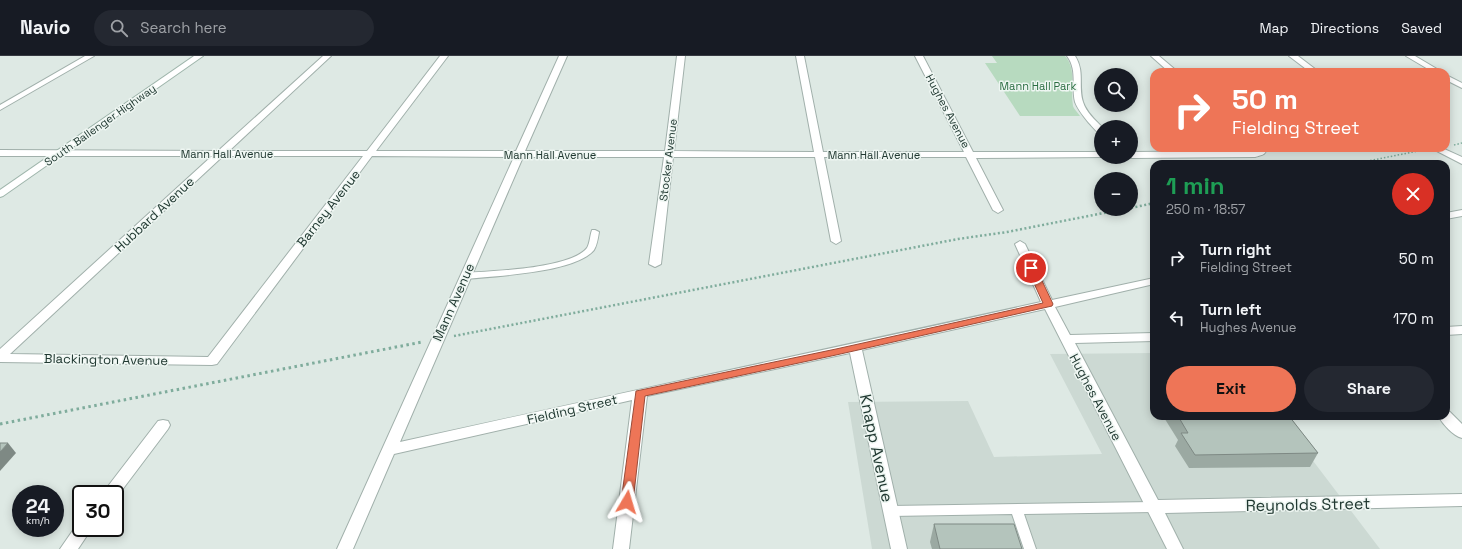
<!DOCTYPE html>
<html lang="en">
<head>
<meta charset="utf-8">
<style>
	:root { --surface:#171b24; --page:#242831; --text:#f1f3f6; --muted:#9ea1a6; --line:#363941; --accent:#ee7557 }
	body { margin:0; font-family:"Space Grotesk",sans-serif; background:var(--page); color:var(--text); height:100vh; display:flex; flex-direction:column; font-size:15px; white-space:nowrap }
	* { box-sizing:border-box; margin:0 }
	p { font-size:13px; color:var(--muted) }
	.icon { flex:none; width:22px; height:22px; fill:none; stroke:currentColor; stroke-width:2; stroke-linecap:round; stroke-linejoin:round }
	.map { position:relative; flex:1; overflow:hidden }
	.sheet { position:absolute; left:1150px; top:104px; width:300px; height:260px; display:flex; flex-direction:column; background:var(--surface); border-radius:12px; box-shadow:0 2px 10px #0003 }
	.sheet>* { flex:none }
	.top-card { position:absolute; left:1150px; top:12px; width:300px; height:84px; border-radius:12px; box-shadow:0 2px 10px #0003; background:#ee7557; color:#fff; overflow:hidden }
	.tools { position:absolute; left:1094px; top:12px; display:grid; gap:8px }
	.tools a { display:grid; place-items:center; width:44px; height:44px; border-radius:50%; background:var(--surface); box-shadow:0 2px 10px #0003; font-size:20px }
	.speed { position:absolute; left:12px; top:429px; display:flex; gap:8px; font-size:20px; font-weight:700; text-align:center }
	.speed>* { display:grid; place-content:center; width:52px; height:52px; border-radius:50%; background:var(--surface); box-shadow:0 2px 10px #0003; line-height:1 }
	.speed small { font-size:10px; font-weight:400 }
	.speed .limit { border:2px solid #111; border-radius:6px; background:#fff; color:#111 }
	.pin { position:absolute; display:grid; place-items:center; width:34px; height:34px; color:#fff; margin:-17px; border:2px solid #fff; border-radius:50%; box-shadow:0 1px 4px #0007 }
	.me { position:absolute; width:44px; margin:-22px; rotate:7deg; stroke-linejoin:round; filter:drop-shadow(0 0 3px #0008) }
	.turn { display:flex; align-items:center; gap:14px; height:84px; padding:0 16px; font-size:18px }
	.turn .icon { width:52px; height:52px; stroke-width:2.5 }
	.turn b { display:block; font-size:28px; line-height:34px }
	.round { display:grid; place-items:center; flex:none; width:42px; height:42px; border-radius:21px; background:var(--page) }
	.overview { display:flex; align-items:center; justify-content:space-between; height:68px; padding:0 16px }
	h1 { font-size:24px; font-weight:600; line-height:30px; color:#1e9e55 }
	.action { display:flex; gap:8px; margin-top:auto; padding:8px 16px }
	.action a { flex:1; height:46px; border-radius:24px; background:var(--accent); color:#111; font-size:16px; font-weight:600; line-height:46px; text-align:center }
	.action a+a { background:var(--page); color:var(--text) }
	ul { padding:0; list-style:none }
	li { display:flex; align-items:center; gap:12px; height:60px; padding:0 16px }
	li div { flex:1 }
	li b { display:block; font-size:15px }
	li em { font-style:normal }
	header { display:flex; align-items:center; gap:24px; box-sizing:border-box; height:56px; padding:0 20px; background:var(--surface); border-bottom:1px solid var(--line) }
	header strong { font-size:19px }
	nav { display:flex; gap:22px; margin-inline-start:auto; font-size:14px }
	.search { width:280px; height:36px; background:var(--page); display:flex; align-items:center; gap:10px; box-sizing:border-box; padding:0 14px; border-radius:22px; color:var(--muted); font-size:15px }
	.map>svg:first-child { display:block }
	.built { fill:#ccd9d3 }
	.green { fill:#b7dabf }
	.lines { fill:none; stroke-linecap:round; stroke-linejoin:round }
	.service-casing { stroke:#a1b0ab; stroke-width:2 }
	.minor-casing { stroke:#a1b0ab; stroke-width:2 }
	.tertiary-casing { stroke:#a1b0ab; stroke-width:2 }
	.secondary-casing { stroke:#9eb5ab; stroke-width:2 }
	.path-far2 { stroke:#7fac9c; stroke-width:1.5; stroke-dasharray:1.5 2; stroke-linecap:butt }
	.path-far1 { stroke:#7fac9c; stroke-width:2.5; stroke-dasharray:2 2.5; stroke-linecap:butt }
	.path { stroke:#7fac9c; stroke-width:3; stroke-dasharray:2.5 3.5; stroke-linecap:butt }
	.service { fill:#fff; fill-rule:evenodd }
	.minor { fill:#fff; fill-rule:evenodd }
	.tertiary { fill:#fff; fill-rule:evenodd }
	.secondary { fill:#fff; fill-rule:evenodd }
	.wall { fill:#9ba9a2 }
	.shaded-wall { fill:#7e8984 }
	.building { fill:#b4c4bc; stroke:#7e8984 }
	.route { fill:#ee7557; stroke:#9b4c39 }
	.labels { text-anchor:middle; stroke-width:3; stroke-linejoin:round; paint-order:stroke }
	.far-park-label { font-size:11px; fill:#2b6e42; stroke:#eef6f2 }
	.far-street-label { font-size:11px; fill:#203831; stroke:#eef6f2 }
	.street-label { font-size:13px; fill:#203831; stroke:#eef6f2 }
	.near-street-label { font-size:16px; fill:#203831; stroke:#eef6f2 }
</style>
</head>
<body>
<header>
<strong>Navio</strong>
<div class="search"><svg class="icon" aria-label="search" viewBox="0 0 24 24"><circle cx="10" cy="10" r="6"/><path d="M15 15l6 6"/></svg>Search here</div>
<nav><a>Map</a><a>Directions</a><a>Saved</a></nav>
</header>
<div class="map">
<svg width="1462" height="493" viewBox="0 0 1462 493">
	<rect width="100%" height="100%" fill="#dee9e4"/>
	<path class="built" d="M1154,297v63h125l101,133h-508l-24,-147 120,-1 26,56 108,-3 -52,-100z"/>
	<path class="green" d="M992,0h73c12,13 5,33 8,50 1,3 5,7 7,10h-60l-35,-53h12z"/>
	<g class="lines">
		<g class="service-casing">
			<path id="service" d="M592,174h3l4,2c-1,6 -2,13 -5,18 -19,23 -100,26 -129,29l-4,-3 4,-3c27,-2 105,-4 122,-25 3,-5 3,-13 5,-18z
				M1154,446l4,2 2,3 -2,3 -4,2 -130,2 12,35h-12l-12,-35 -121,2 -4,-2 -2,-3 2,-3 4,-2z"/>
		</g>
		<g class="minor-casing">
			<path id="minor" d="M85,0h9l-94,54v-5z
				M323,0h8l-102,95h138l73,-95h8l-72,95h140l43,-95h8l-42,95h140l12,-95h8l-11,95 140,1 -18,-96h8l19,96h141l-49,-96h8l50,96h128v5h3l-128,1 27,52 -5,3 -5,-3 -27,-53h-142l17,84 -5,3 -5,-3 -16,-84h-142l-12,107 -6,3 -6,-3 15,-107h-141l-123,285c213,-48 428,-92 641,-140l-26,-58 5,-3 5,3 27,56 102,-22v6l-99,23 15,28 84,-2v8l-79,2 83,157 304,-6v12l-297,7 18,36h-16l-122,-240 -183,41 45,199h-16l-41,-196 -203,43 -18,153h-16l19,-149 -238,54 -41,95h-16l177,-392 -142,-1 -155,208 -5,1 -212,-3v-13l212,-193h-212v-6l218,1zM223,100h140l-155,201 -198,-3z
				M1067,0h8c10,15 3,30 8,46 3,10 12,18 19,25l-1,7c-5,-2 -8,-7 -12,-11 -5,-6 -11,-13 -14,-21 -4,-16 3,-31 -8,-46z
				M1151,0h8l19,16h-9z
				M1406,0h9l27,16h-9z
				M1446,19l16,8v5l-16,-8z
				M1258,92h8c1,7 -5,7 -11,9l-124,1 -3,-1h3v-5l124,-1 2,-1z
				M1462,154v6l-16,3v-6z
				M1462,270v8l-16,1v-8z
				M1446,355l4,1 12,12v14c-9,-2 -19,-14 -24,-22h8z
				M163,364l5,1 2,4 -2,4 -52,69 -1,-4h-13l56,-73z
				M81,466v6h11l-14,21h-18l18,-26z"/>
		</g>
		<g class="tertiary-casing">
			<path id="tertiary" d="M1289,0h9l21,16h-9z
				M1431,92h11l20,9v7z"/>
		</g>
		<g class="secondary-casing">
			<path id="secondary" d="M194,0h9l-200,140 -3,1v-7z"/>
		</g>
		<path class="path-far2" d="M1454,89l8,-2
			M1353,108l70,-14"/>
		<path class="path-far1" d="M1131,152l23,-5
			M454,280l504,-97 49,-7 117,-23"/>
		<path class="path" d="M0,368l422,-82"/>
		<use href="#service" class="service"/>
		<use href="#minor" class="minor"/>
		<use href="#tertiary" class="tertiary"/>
		<use href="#secondary" class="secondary"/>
	</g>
	<path class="wall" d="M1163,360h126l29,37 -8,14 -121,1 -14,-22 3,-6z
		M934,468l88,25h-90l-2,-7z"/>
	<path class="shaded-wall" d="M8,387l8,10 -16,18v-19z"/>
	<path class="building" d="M1178,360h111l29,37 -123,2 -14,-22h7z
		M0,387h8l-8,9z
		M934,468h80l8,25h-82z"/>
	<path class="route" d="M1028,210h6l2,2 17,36 -1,2 -216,49 -191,41 -12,106 -2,3 -4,2 -5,-2 -1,-3 15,-111 200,-42 207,-46 -16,-35z"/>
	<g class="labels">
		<g class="far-park-label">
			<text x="1038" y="34">Mann Hall Park</text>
		</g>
		<g class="far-street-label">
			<text transform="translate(948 55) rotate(62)" y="4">Hughes Avenue</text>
			<text transform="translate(100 69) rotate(-35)" y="4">South Ballenger Highway</text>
			<text x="227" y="102">Mann Hall Avenue</text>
			<text x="550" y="103">Mann Hall Avenue</text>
			<text x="874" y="103">Mann Hall Avenue</text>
			<text transform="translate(668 104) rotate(-83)" y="4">Stocker Avenue</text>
		</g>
		<g class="street-label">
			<text transform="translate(328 152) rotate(-52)" y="5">Barney Avenue</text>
			<text transform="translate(154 158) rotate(-43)" y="5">Hubbard Avenue</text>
			<text transform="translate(453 246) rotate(-66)" y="5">Mann Avenue</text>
			<text transform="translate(106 303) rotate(1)" y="5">Blackington Avenue</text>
			<text transform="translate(1096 341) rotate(62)" y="5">Hughes Avenue</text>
			<text transform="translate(572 353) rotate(-13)" y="5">Fielding Street</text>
		</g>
		<g class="near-street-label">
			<text transform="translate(877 392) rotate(78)" y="6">Knapp Avenue</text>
			<text transform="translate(1308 448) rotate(-1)" y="6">Reynolds Street</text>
		</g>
	</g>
</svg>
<div class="tools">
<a><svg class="icon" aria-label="search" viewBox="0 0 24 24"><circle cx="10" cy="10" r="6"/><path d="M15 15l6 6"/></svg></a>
<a>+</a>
<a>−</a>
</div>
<div class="speed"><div>24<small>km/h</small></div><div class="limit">30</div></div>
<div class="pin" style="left:1031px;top:212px;background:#d93025"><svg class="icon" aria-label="arrive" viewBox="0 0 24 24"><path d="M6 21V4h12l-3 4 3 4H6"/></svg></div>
<svg class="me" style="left:627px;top:446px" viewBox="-20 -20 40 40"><path d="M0-17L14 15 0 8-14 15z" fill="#ee7557" stroke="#fff" stroke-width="4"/></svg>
<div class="top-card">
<div class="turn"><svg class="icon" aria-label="right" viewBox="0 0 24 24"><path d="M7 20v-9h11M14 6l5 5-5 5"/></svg><div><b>50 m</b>Fielding Street</div></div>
</div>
<section class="sheet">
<div class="overview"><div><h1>1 min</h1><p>250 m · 18:57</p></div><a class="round" style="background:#d93025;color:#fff"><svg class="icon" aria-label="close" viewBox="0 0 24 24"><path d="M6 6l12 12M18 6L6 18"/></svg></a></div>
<ul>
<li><svg class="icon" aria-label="right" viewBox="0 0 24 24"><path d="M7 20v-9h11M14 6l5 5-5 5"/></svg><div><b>Turn right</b><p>Fielding Street</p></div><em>50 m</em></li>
<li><svg class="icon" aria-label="left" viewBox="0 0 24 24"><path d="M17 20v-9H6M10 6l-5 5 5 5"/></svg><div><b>Turn left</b><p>Hughes Avenue</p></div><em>170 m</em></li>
</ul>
<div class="action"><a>Exit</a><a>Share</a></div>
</section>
</div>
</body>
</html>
